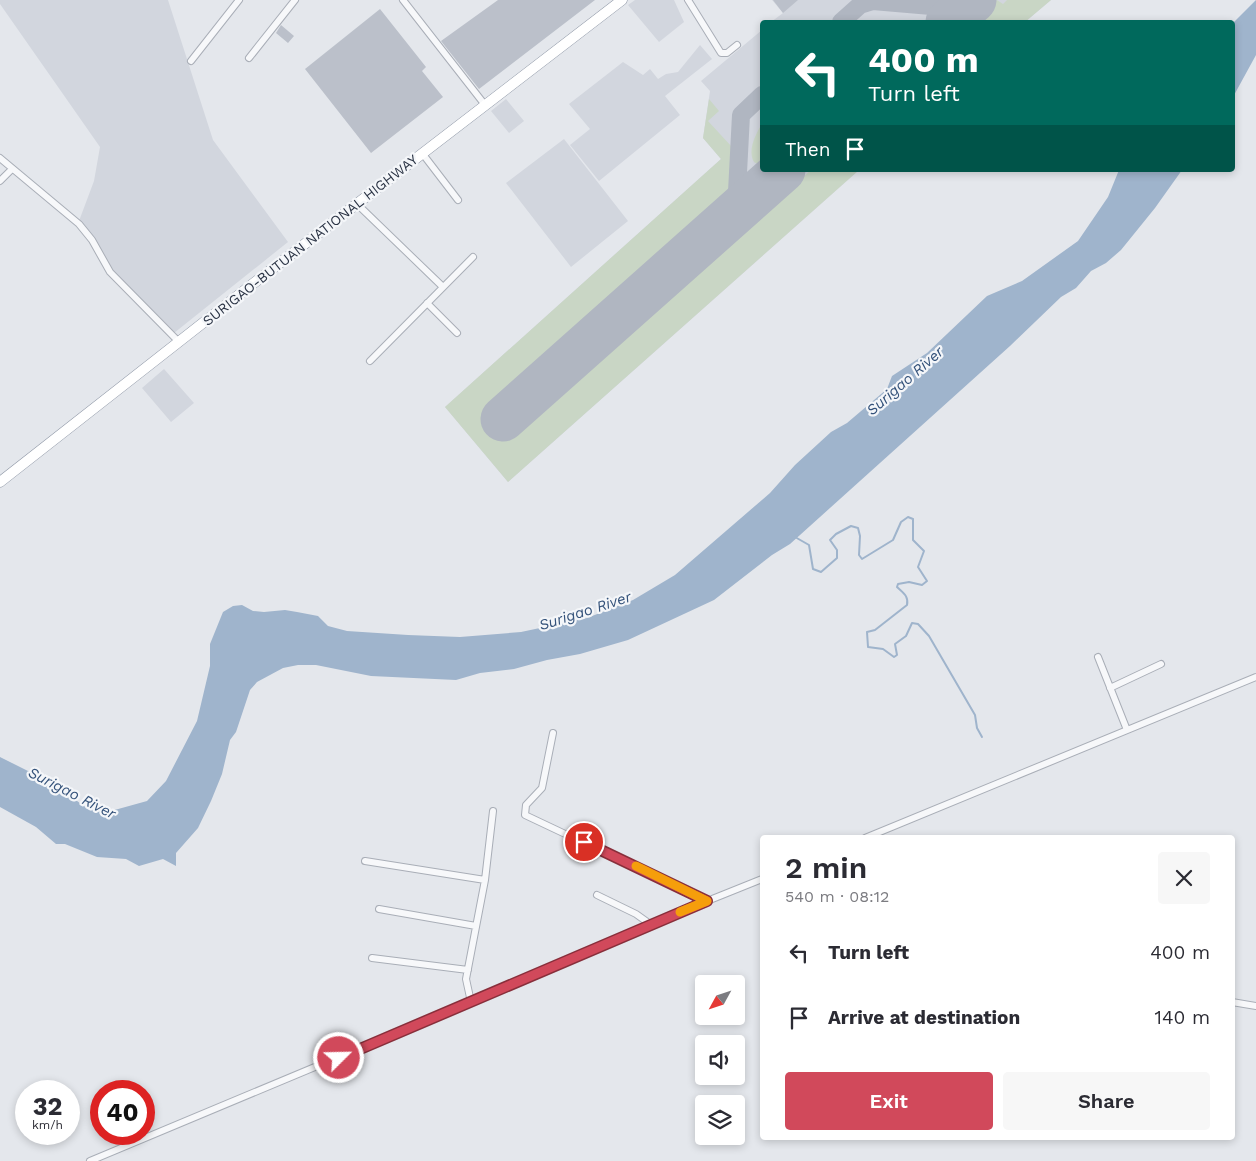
<!DOCTYPE html>
<html lang="en">
<head>
<meta charset="utf-8">
<style>
	:root { --surface:#fff; --page:#f7f7f7; --text:#2b2b33; --muted:#7c7c81; --accent:#d1495b }
	body { margin:0; font-family:"Work Sans",sans-serif; background:var(--page); color:var(--text); height:100vh; display:flex; flex-direction:column; font-size:19px; white-space:nowrap }
	* { box-sizing:border-box; margin:0 }
	p { font-size:16px; color:var(--muted) }
	.icon { flex:none; width:28px; height:28px; fill:none; stroke:currentColor; stroke-width:2; stroke-linecap:round; stroke-linejoin:round }
	.map { position:relative; flex:1; overflow:hidden }
	.side { position:absolute; left:760px; top:835px; width:475px; height:305px; display:flex; flex-direction:column; background:var(--surface); border-radius:5px; box-shadow:0 2px 8px #0003 }
	.side>* { flex:none }
	.guide { position:absolute; left:760px; top:20px; width:475px; height:152px; border-radius:5px; box-shadow:0 2px 8px #0003; background:#00695c; color:#fff; overflow:hidden }
	.needle { width:32px; rotate:230deg }
	.buttons { position:absolute; left:695px; top:975px; display:grid; gap:10px }
	.buttons a { display:grid; place-items:center; width:50px; height:50px; border-radius:5px; background:var(--surface); box-shadow:0 2px 8px #0003; font-size:25px }
	.speed { position:absolute; left:15px; top:1080px; display:flex; gap:10px; font-size:25px; font-weight:700; text-align:center }
	.speed>* { display:grid; place-content:center; width:65px; height:65px; border-radius:50%; background:var(--surface); box-shadow:0 2px 8px #0003; line-height:1 }
	.speed small { font-size:12px; font-weight:400 }
	.speed .limit { border:8px solid #d22; background:#fff; color:#111 }
	.pin { position:absolute; display:grid; place-items:center; width:42px; height:42px; color:#fff; margin:-21px; border:2px solid #fff; border-radius:50%; box-shadow:0 1px 5px #0007 }
	.me { position:absolute; width:55px; margin:-28px; rotate:67deg; stroke-linejoin:round; filter:drop-shadow(0 0 4px #0008) }
	.turn { display:flex; align-items:center; gap:18px; height:105px; padding:0 25px; font-size:22px }
	.turn .icon { width:65px; height:65px; stroke-width:2.5 }
	.turn b { display:block; font-size:35px; line-height:42px }
	.then { display:flex; align-items:center; height:48px; padding:0 25px; background:#0003; gap:10px; font-size:19px }
	.round { display:grid; place-items:center; flex:none; width:52px; height:52px; border-radius:5px; background:var(--page) }
	.head { display:flex; align-items:center; justify-content:space-between; height:85px; padding:0 25px }
	h1 { font-size:30px; font-weight:600; line-height:38px }
	.cta { display:flex; gap:10px; margin-top:auto; padding:10px 25px }
	.cta a { flex:1; height:58px; border-radius:5px; background:var(--accent); color:#fff; font-size:20px; font-weight:600; line-height:58px; text-align:center }
	.cta a+a { background:var(--page); color:var(--text) }
	ul { padding:0; list-style:none }
	li { display:flex; align-items:center; gap:15px; height:65px; padding:0 25px }
	li div { flex:1 }
	li b { display:block; font-size:19px }
	li em { font-style:normal }
	.map>svg:first-child { display:block }
	.built { fill:#d2d6de }
	.green { fill:#c9d6c5 }
	.water { fill:#9fb4cc }
	.lines { fill:none; stroke-linecap:round; stroke-linejoin:round }
	.stream { stroke:#9fb4cc; stroke-width:2 }
	.taxiway { stroke:#b0b6c1; stroke-width:18 }
	.runway { stroke:#b0b6c1; stroke-width:45 }
	.building { fill:#bbc0ca }
	.minor-casing { stroke:#a9aeb7; stroke-width:8 }
	.highway-casing { stroke:#8b94a3; stroke-width:11 }
	.minor { stroke:#f7f8fa; stroke-width:6 }
	.highway { stroke:#fff; stroke-width:10 }
	.route-casing { stroke:#882f3b; stroke-width:12 }
	.route { stroke:#d1495b; stroke-width:9 }
	.slow { stroke:#f59e0b; stroke-width:9 }
	.labels { text-anchor:middle; stroke-width:4.5; stroke-linejoin:round; paint-order:stroke }
	.street-label { font-size:14px; fill:#2b3445; stroke:#f4f6f9 }
	.water-label { font-size:15px; font-style:italic; fill:#34527a; stroke:#f4f6f9 }
</style>
</head>
<body>
<div class="map">
<svg width="1256" height="1161" viewBox="0 0 1256 1161">
	<rect width="100%" height="100%" fill="#e4e7ec"/>
	<path class="built" d="M0,0h168l45,140 75,102 -114,91 -64,-64 -31,-48 15,-40 6,-34 -100,-143z
		M635,0h39l10,22 -25,20 -31,-37z
		M772,0h279l-26,22h-254l12,-9z
		M762,30v140h97l-351,312 -63,-75 276,-248 -18,-21 7,-47 -9,-10z
		M700,45l12,14 -47,37 15,19 -81,66 -29,-36 20,-16 -21,-25 54,-42 20,13 7,-6 8,10 8,-5 12,-2z
		M506,99l18,22 -15,12 -18,-22z
		M564,139l64,82 -57,46 -65,-84z
		M164,369l30,34 -23,19 -29,-34z"/>
	<path class="green" d="M997,0l6,4 4,-4h44l-26,22h-53z
		M709,99l10,12 -11,10 24,26 -3,50 -236,209 23,27 295,-263h48l-351,312 -63,-75 276,-248 -18,-21z
		M762,124v41h-2l-6,-3c-7,-11 2,-29 8,-38z"/>
	<path class="water" d="M1256,0v55l-23,42v-74z
		M1119,170h63l-27,38 -34,42 -15,13 -15,8 -15,17 -15,9 -51,49 -220,198 -18,11 -58,45 -86,40 -48,14 -33,6 -33,9 -34,4 -24,7 -85,-4 -55,-11h-18l-15,3 -26,14 -7,8 -14,42 -6,8 -8,34 -11,27 -13,27 -22,25v13l-13,-7 -24,7 -13,-7 -29,-2 -32,-13h-9l-20,-17 -36,-20v-50l32,16 28,21 13,4 15,11 23,2 36,-10 19,-20 31,-60 13,-55v-22l13,-32 10,-6 9,-1 11,6 11,1 21,-2 12,2 21,4 10,10 19,5 61,4 52,2 61,-5 66,-14 46,-18 42,-25 95,-82 25,-28 36,-33 16,-9 40,-34 5,-13 35,-23 60,-57 35,-15 56,-40 30,-44z"/>
	<g class="lines">
		<path class="stream" d="M795,537l14,8 4,24 8,3 16,-14v-8l-7,-10 6,-6 15,-8 7,2 2,8 -1,19 3,4 31,-19 8,-18 7,-5 5,2v21l11,11 -6,16 9,14 -5,4 -13,-3 -11,2 -1,3c6,6 12,9 10,18l-32,25 -8,2 1,15 15,2 11,8 3,-2 -2,-11 11,-8 6,-13 6,1 11,12 46,79 2,13 5,9"/>
		<path class="taxiway" d="M841,22l19,-17 13,-4 58,5 37,-6
			M736,211l5,-96 21,-20"/>
		<path class="runway" d="M948,22l26,-22
			M503,419l280,-249"/>
	</g>
	<path class="building" d="M498,0h97l-116,89 -38,-48z
		M773,0h25l-15,13z
		M380,9l46,58 -4,4 21,26 -72,56 -66,-84z
		M281,25l13,11 -6,7 -12,-10z"/>
	<g class="lines">
		<g class="minor-casing">
			<path id="minor" d="M403,0l82,105
				M688,0l33,53h6l10,-8
				M249,58l46,-58
				M191,61l48,-61
				M422,153l36,47
				M0,158l79,66 13,16 18,32 69,70
				M0,181l12,-12
				M357,204l86,83
				M427,303l30,30
				M370,361l103,-104
				M1098,657l29,73
				M1110,688l51,-24
				M553,733l-11,55 -16,17 -1,10 182,86
				M865,838l391,-161
				M365,861l120,19
				M597,895l39,19 14,10
				M379,909l97,17
				M372,958l96,12
				M471,1002l-5,-23 19,-99 8,-69
				M1232,1002l24,4
				M90,1161l354,-148 206,-89 112,-45"/>
		</g>
		<g class="highway-casing">
			<path id="highway" d="M0,482l250,-196 372,-286"/>
		</g>
		<use href="#minor" class="minor"/>
		<use href="#highway" class="highway"/>
	</g>
	<g class="lines">
		<g class="route-casing">
			<path id="route" d="M339,1058l368,-157 -123,-59"/>
		</g>
		<use href="#route" class="route"/>
		<path class="slow" d="M636,866l71,35 -27,11"/>
	</g>
	<g class="labels">
		<g class="street-label">
			<text transform="translate(310 240) rotate(-38)" y="5">SURIGAO-BUTUAN NATIONAL HIGHWAY</text>
		</g>
		<g class="water-label">
			<text transform="translate(905 381) rotate(-41)" y="5">Surigao River</text>
			<text transform="translate(585 611) rotate(-18)" y="5">Surigao River</text>
			<text transform="translate(72 793) rotate(27)" y="5">Surigao River</text>
		</g>
	</g>
</svg>
<div class="buttons">
<a><svg class="needle" viewBox="-14 -14 28 28"><path d="M0-13l5 13h-10z" fill="#e53935"/><path d="M0 13l5-13h-10z" fill="#7c7c81"/></svg></a>
<a><svg class="icon" aria-label="sound" viewBox="0 0 24 24"><path d="M4 9h4l5-4v14l-5-4H4zM17 9q2 3 0 6"/></svg></a>
<a><svg class="icon" aria-label="layers" viewBox="0 0 24 24"><path d="M12 4l9 5-9 5-9-5zM3 14l9 5 9-5"/></svg></a>
</div>
<div class="speed"><div>32<small>km/h</small></div><div class="limit">40</div></div>
<div class="pin" style="left:584px;top:842px;background:#d93025"><svg class="icon" aria-label="arrive" viewBox="0 0 24 24"><path d="M6 21V4h12l-3 4 3 4H6"/></svg></div>
<svg class="me" style="left:339px;top:1058px" viewBox="-20 -20 40 40"><circle r="17" fill="#d1495b" stroke="#fff" stroke-width="3"/><path d="M0-11L8 9 0 5-8 9z" fill="#fff"/></svg>
<div class="guide">
<div class="turn"><svg class="icon" aria-label="left" viewBox="0 0 24 24"><path d="M17 20v-9H6M10 6l-5 5 5 5"/></svg><div><b>400 m</b>Turn left</div></div>
<div class="then">Then<svg class="icon" aria-label="arrive" viewBox="0 0 24 24"><path d="M6 21V4h12l-3 4 3 4H6"/></svg></div>
</div>
<section class="side">
<div class="head"><div><h1>2 min</h1><p>540 m · 08:12</p></div><a class="round"><svg class="icon" aria-label="close" viewBox="0 0 24 24"><path d="M6 6l12 12M18 6L6 18"/></svg></a></div>
<ul>
<li><svg class="icon" aria-label="left" viewBox="0 0 24 24"><path d="M17 20v-9H6M10 6l-5 5 5 5"/></svg><div><b>Turn left</b></div><em>400 m</em></li>
<li><svg class="icon" aria-label="arrive" viewBox="0 0 24 24"><path d="M6 21V4h12l-3 4 3 4H6"/></svg><div><b>Arrive at destination</b></div><em>140 m</em></li>
</ul>
<div class="cta"><a>Exit</a><a>Share</a></div>
</section>
</div>
</body>
</html>
